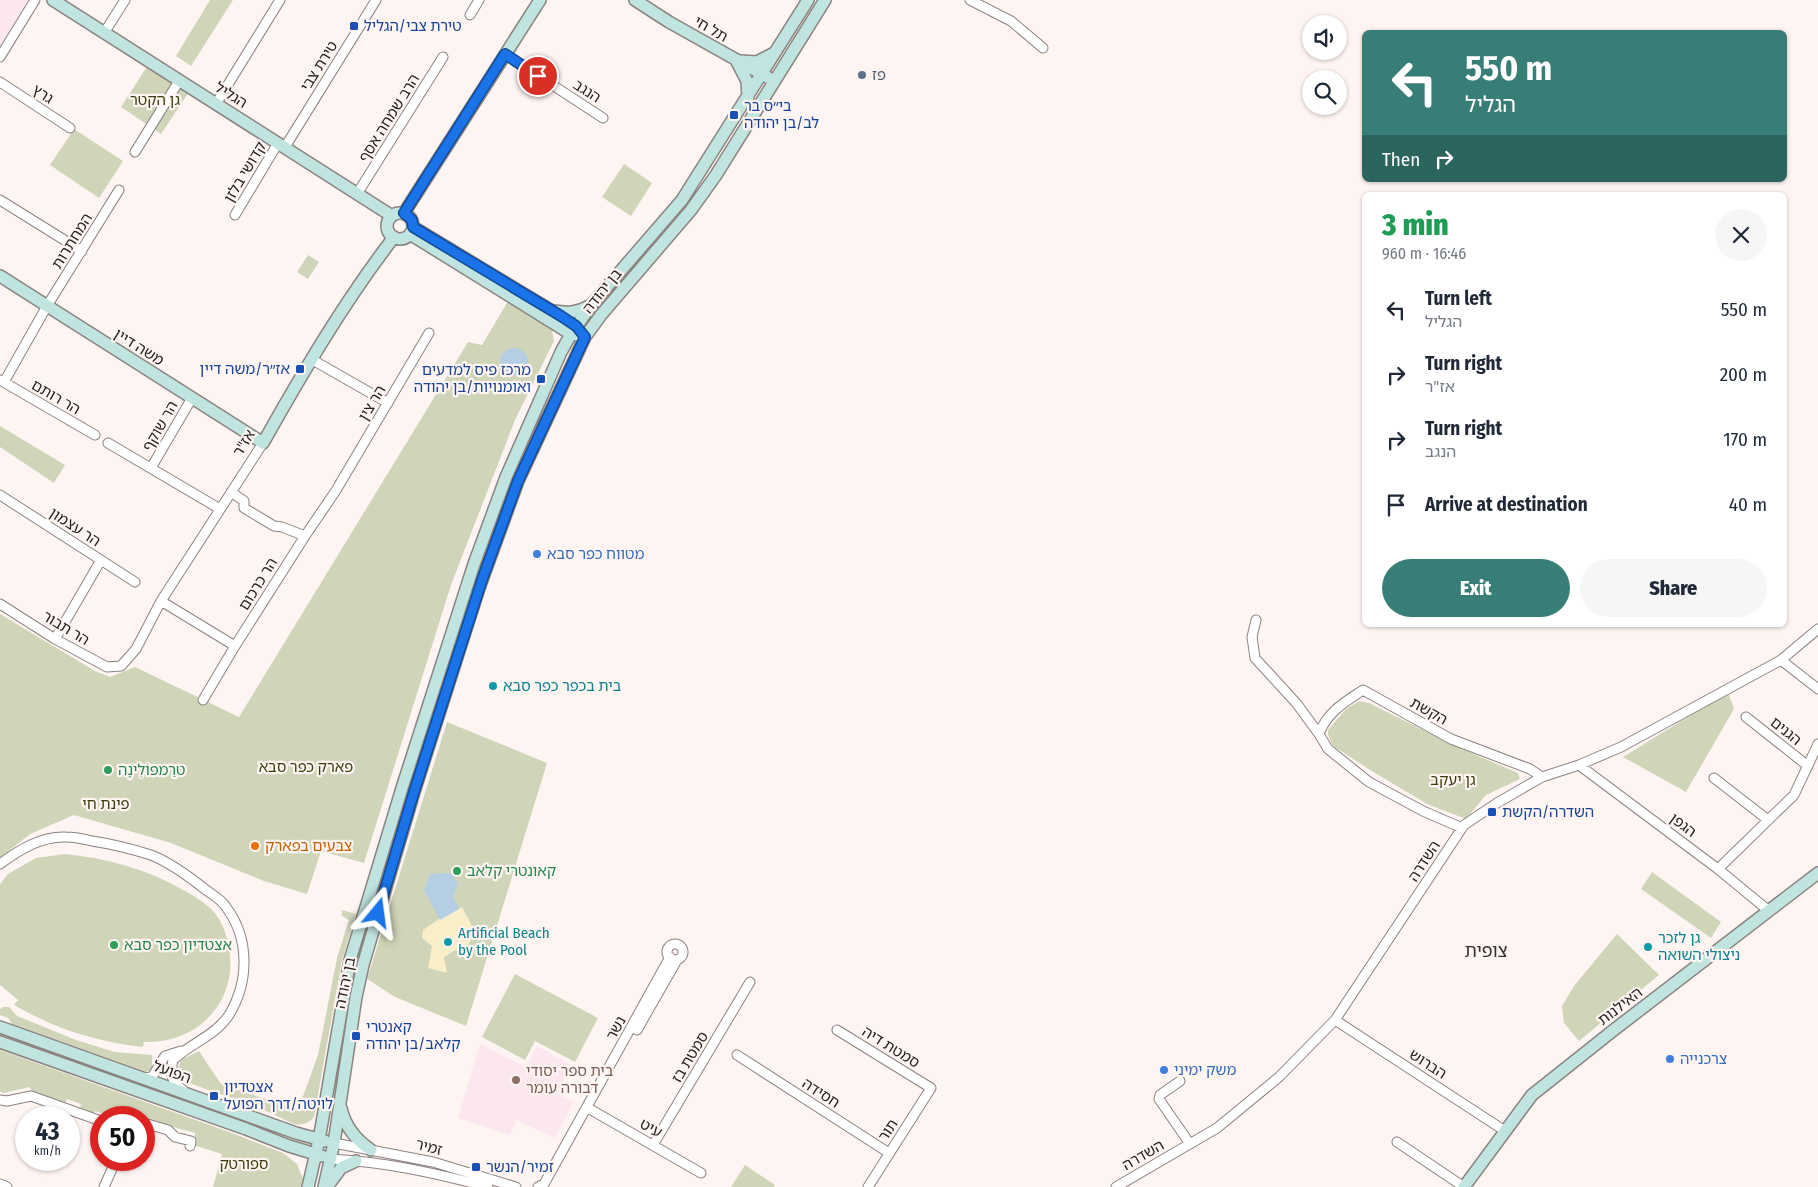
<!DOCTYPE html>
<html lang="en">
<head>
<meta charset="utf-8">
<style>
	:root { --surface:#fff; --page:#f6f6f7; --text:#1f2937; --muted:#747a83; --accent:#377e76 }
	body { margin:0; font-family:"Fira Sans Condensed","Noto Sans Hebrew",sans-serif; background:var(--page); color:var(--text); height:100vh; display:flex; flex-direction:column; font-size:19px; white-space:nowrap }
	* { box-sizing:border-box; margin:0 }
	p { font-size:16px; color:var(--muted) }
	.icon { flex:none; width:28px; height:28px; fill:none; stroke:currentColor; stroke-width:2; stroke-linecap:round; stroke-linejoin:round }
	.map { position:relative; flex:1; overflow:hidden }
	.details { position:absolute; left:1362px; top:192px; width:425px; height:435px; display:flex; flex-direction:column; background:var(--surface); border-radius:8px; box-shadow:0 1px 4px #0004 }
	.details>* { flex:none }
	.hud { position:absolute; left:1362px; top:30px; width:425px; height:152px; border-radius:8px; box-shadow:0 1px 4px #0004; background:#377e76; color:#fff; overflow:hidden }
	.controls { position:absolute; left:1302px; top:15px; display:grid; gap:10px }
	.controls a { display:grid; place-items:center; width:45px; height:45px; border-radius:50%; background:var(--surface); box-shadow:0 1px 4px #0004; font-size:25px }
	.speed { position:absolute; left:15px; top:1106px; display:flex; gap:10px; font-size:25px; font-weight:700; text-align:center }
	.speed>* { display:grid; place-content:center; width:65px; height:65px; border-radius:50%; background:var(--surface); box-shadow:0 1px 4px #0004; line-height:1 }
	.speed small { font-size:12px; font-weight:400 }
	.speed .limit { border:8px solid #d22; background:#fff; color:#111 }
	.pin { position:absolute; display:grid; place-items:center; width:42px; height:42px; color:#fff; margin:-21px; border:2px solid #fff; border-radius:50%; box-shadow:0 1px 5px #0007 }
	.me { position:absolute; width:55px; margin:-28px; rotate:16deg; stroke-linejoin:round; filter:drop-shadow(0 0 4px #0008) }
	.turn { display:flex; align-items:center; gap:18px; height:105px; padding:0 20px; font-size:22px }
	.turn .icon { width:65px; height:65px; stroke-width:2.5 }
	.turn b { display:block; font-size:35px; line-height:42px }
	.then { display:flex; align-items:center; height:48px; padding:0 20px; background:#0003; gap:10px; font-size:19px }
	.round { display:grid; place-items:center; flex:none; width:52px; height:52px; border-radius:26px; background:var(--page) }
	.head { display:flex; align-items:center; justify-content:space-between; height:85px; padding:0 20px }
	h1 { font-size:30px; font-weight:800; line-height:38px; color:#1e9e55 }
	.primary-button { display:flex; gap:10px; margin-top:auto; padding:10px 20px }
	.primary-button a { flex:1; height:58px; border-radius:30px; background:var(--accent); color:#fff; font-size:20px; font-weight:800; line-height:58px; text-align:center }
	.primary-button a+a { background:var(--page); color:var(--text) }
	ul { padding:0; list-style:none }
	li { display:flex; align-items:center; gap:15px; height:65px; padding:0 20px }
	li div { flex:1 }
	li b { display:block; font-size:19px }
	li em { font-style:normal }
	.map>svg:first-child { display:block }
	.education { fill:#fce7ee }
	.green { fill:#d0d5b9 }
	.sand { fill:#f8eec8 }
	.water { fill:#b6cee4 }
	.lines { fill:none; stroke-linecap:round; stroke-linejoin:round }
	.street-casing { stroke:#8c8380; stroke-width:11 }
	.secondary-casing { stroke:#8c8380; stroke-width:14 }
	.street { stroke:#fff; stroke-width:9 }
	.secondary { stroke:#c0e4df; stroke-width:11 }
	.route-casing { stroke:#114b97; stroke-width:12 }
	.route { stroke:#1a73e8; stroke-width:9 }
	.transit-dot { fill:#1a4fb4; stroke:#fef5f2; stroke-width:2 }
	.service-dot { fill:#5c6f8a; stroke:#fef5f2; stroke-width:2 }
	.shop-dot { fill:#3f7fe0; stroke:#fef5f2; stroke-width:2 }
	.culture-dot { fill:#0f9aa8; stroke:#fef5f2; stroke-width:2 }
	.leisure-dot { fill:#2e9e5b; stroke:#fef5f2; stroke-width:2 }
	.food-dot { fill:#e8710a; stroke:#fef5f2; stroke-width:2 }
	.education-dot { fill:#8d6e63; stroke:#fef5f2; stroke-width:2 }
	.labels { text-anchor:middle; stroke-width:4.5; stroke-linejoin:round; paint-order:stroke }
	.transit-label { font-size:15px; fill:#164399; stroke:#fef5f2; text-anchor:start }
	.street-label { font-size:15px; fill:#242120; stroke:#fef5f2 }
	.service-label { font-size:15px; fill:#4e5e75; stroke:#fef5f2; text-anchor:start }
	.park-label { font-size:15px; fill:#393e0b; stroke:#fef5f2 }
	.shop-label { font-size:15px; fill:#366cbe; stroke:#fef5f2; text-anchor:start }
	.culture-label { font-size:15px; fill:#0d838f; stroke:#fef5f2; text-anchor:start }
	.leisure-label { font-size:15px; fill:#27864d; stroke:#fef5f2; text-anchor:start }
	.food-label { font-size:15px; fill:#c56008; stroke:#fef5f2; text-anchor:start }
	.education-label { font-size:15px; fill:#785e54; stroke:#fef5f2; text-anchor:start }
	.quarter-label { font-size:18px; fill:#352e2b; stroke:#fef5f2 }
</style>
</head>
<body>
<div class="map">
<svg width="1818" height="1187" viewBox="0 0 1818 1187">
	<rect width="100%" height="100%" fill="#fef5f2"/>
	<path class="education" d="M0,0h28l-28,46z
		M480,1044l46,23 11,-21 34,19 -14,28 17,9 -19,36 -39,-18 -6,15 -52,-17z"/>
	<path class="green" d="M210,0h23l-42,66 -15,-10z
		M148,65l41,27 -28,42 -40,-27z
		M74,129l49,32 -24,37 -49,-33z
		M624,164l28,19 -21,33 -29,-19z
		M308,255l11,7 -11,17 -11,-7z
		M510,298l41,27 3,16 -39,79 -64,165 -87,278 -43,-12 -14,43 -43,-13 -93,-38 -97,-28 -44,19 -30,24v-244l95,57 15,6 25,-10 104,50 229,-375 14,3z
		M0,426l65,39 -11,18 -54,-36z
		M1728,692l6,17 -48,83 -63,-35z
		M1359,701l10,2 86,43 63,27 2,6 -34,16 -20,24 -39,-15 -52,-31 -42,-27 -5,-11v-5l18,-21z
		M447,722l100,41 -81,263 -71,-29 -28,-18z
		M65,854c43,4 84,16 122,38 9,5 20,12 27,20 7,8 12,21 14,31 13,55 -28,101 -84,99l-1,5c-46,-5 -88,-18 -129,-42l4,-5 -18,-15v-101l8,-10 28,-16z
		M1652,872l69,50 -10,16 -70,-49z
		M342,910l14,4 -14,46 -28,157c-5,6 -12,9 -20,7l-30,-14 -83,-30c-5,-5 -3,-13 0,-20l18,-9 22,33 77,26 20,-55 19,-97 12,-38 -7,-4z
		M1617,934l42,41 -80,66 -15,-18 -2,-17 12,-20z
		M515,974l83,44 -23,44 -40,-21 -10,19 -43,-23z
		M3,1007h6l8,9 59,24 39,12 37,3v14l-5,3 -135,-48 -4,-6 -8,-3v-6z
		M0,1032l314,110 -1,4 -93,-31 -220,-77z
		M0,1050l232,83 51,20 14,11 6,15 -2,8h-88l9,-33 -29,-9 2,-12 -51,-14v-1l-11,-2 -1,1h-18l-19,-6 -1,4 -14,-7 1,-4 -14,-5 -2,5 -33,-12 -2,-5 -27,6 -3,-2z
		M745,1165l30,20 -1,2h-43z"/>
	<path class="sand" d="M462,907c10,19 15,21 5,41h-8l-15,9 3,16 -19,-5 4,-22 -10,-8 1,-8 23,-16z"/>
	<path class="water" d="M500 362a14 14 0 1 1 28 0a14 14 0 1 1-28 0Z
		M448,873l5,2 5,9 -5,13 6,12 -19,11 -16,-30 6,-16z"/>
	<g class="lines">
		<g class="street-casing">
			<path id="street" d="M970,0l41,21 32,27
				M470,15l9,-15
				M104,33l21,-33
				M505,54l98,64
				M0,57l35,-57
				M0,82l70,46
				M216,104l64,-104
				M285,147l91,-147
				M135,152l44,-71
				M357,194l86,-137
				M0,200l82,51
				M235,215l43,-72
				M311,359l77,44
				M0,380l95,55
				M4,382l43,-76 72,-116
				M108,443l112,66
				M151,468l41,-70
				M338,487l91,-154
				M231,492l13,9v7l30,18 8,1 23,9
				M0,495l135,87
				M161,601l74,45 -32,54
				M0,604l55,35 52,28 14,-1 15,-17 25,-48 102,-158
				M1256,620l-4,17 3,21 42,46 22,30 9,15 41,33 54,29 39,17
				M55,639l46,-79
				M235,646l70,-110 32,-47
				M1781,660l37,29
				M1746,717l62,49
				M1319,734c8,-22 26,-32 44,-44l88,49 79,30 12,8
				M1579,765l139,104 51,42
				M1714,778l54,42
				M0,864c19,-14 41,-28 66,-27 8,0 18,2 26,4 20,3 40,8 59,14 18,7 40,23 55,35 7,5 16,10 20,17 24,32 23,75 3,108 -14,21 -38,28 -56,45 -3,13 -2,23 10,30
				M1718,869l76,-74 24,-51
				M667 952a8 8 0 1 1 16 0a8 8 0 1 1-16 0Z
				M1335,1020l170,111
				M637,1030l40,-70
				M837,1030l94,58 -63,99
				M737,1055l152,98
				M143,1078l9,-1 13,-21 16,-5
				M1180,1081l-20,14 -1,4 31,45
				M0,1100l7,1 24,-5 70,25
				M588,1108l113,65
				M144,1123l24,7 7,7 16,4 -1,5
				M1397,1142l67,45
				M334,1143l99,19 83,25
				M653,1145l97,-163
				M331,1159c55,3 104,14 157,28
				M0,1184l7,3
				M104,1187l12,-27
				M538,1187l6,-3 126,-227
				M1116,1187l101,-59 62,-51 56,-57 129,-195 33,-22 45,-26 37,-12 42,-18 160,-87 37,-31"/>
		</g>
		<g class="secondary-casing">
			<path id="secondary" d="M53,0l339,216
				M635,0l34,22 100,56
				M740,61l17,1 17,-9
				M737,62l10,19 1,16
				M404,213l136,-213
				M387 226a13 13 0 1 1 26 0a13 13 0 1 1-26 0Z
				M413,227l139,84 24,15 5,6
				M410,234l161,100 6,1
				M0,276l263,167c40,-71 81,-141 131,-206
				M554,311c13,2 23,2 35,-5
				M0,1027l296,106 29,8
				M0,1042l246,87 43,17 33,10
				M341,1108c4,19 15,32 30,42
				M308,1187l11,-47 31,-180 52,-172 72,-224 32,-87 55,-125 10,-18 21,-30 90,-104 126,-200
				M324,1187l10,-44 22,-146 7,-32 51,-173 65,-204 39,-107 67,-144 16,-22 90,-105 25,-35 109,-175
				M327,1187l14,-19 15,-7
				M1464,1187l68,-92 83,-66 203,-156"/>
		</g>
		<use href="#street" class="street"/>
		<use href="#secondary" class="secondary"/>
	</g>
	<g class="lines">
		<g class="route-casing">
			<path id="route" d="M378,913l36,-121 68,-212 36,-99 67,-144 -9,-11 -15,-10 -148,-89 -1,-7 -8,-7 101,-159 33,22"/>
		</g>
		<use href="#route" class="route"/>
	</g>
	<g class="transit-dot">
		<rect x="349" y="21" width="10" height="10" rx="2.5"/>
		<rect x="729" y="110" width="10" height="10" rx="2.5"/>
		<rect x="295" y="364" width="10" height="10" rx="2.5"/>
		<rect x="536" y="374" width="10" height="10" rx="2.5"/>
		<rect x="1487" y="807" width="10" height="10" rx="2.5"/>
		<rect x="351" y="1031" width="10" height="10" rx="2.5"/>
		<rect x="209" y="1091" width="10" height="10" rx="2.5"/>
		<rect x="471" y="1162" width="10" height="10" rx="2.5"/>
	</g>
	<circle class="service-dot" cx="862" cy="75" r="5"/>
	<g class="shop-dot">
		<circle cx="537" cy="554" r="5"/>
		<circle cx="1670" cy="1059" r="5"/>
		<circle cx="1164" cy="1070" r="5"/>
	</g>
	<g class="culture-dot">
		<circle cx="493" cy="686" r="5"/>
		<circle cx="448" cy="942" r="5"/>
		<circle cx="1648" cy="947" r="5"/>
	</g>
	<g class="leisure-dot">
		<circle cx="108" cy="770" r="5"/>
		<circle cx="457" cy="871" r="5"/>
		<circle cx="114" cy="945" r="5"/>
	</g>
	<circle class="food-dot" cx="255" cy="846" r="5"/>
	<circle class="education-dot" cx="516" cy="1080" r="5"/>
	<g class="labels">
		<g class="transit-label">
			<text x="364" y="31">טירת צבי/הגליל</text>
			<text x="744" y="111">בי״ס בר<tspan x="744" dy="17">לב/בן יהודה</tspan></text>
			<text x="290" y="374" text-anchor="end">אז״ר/משה דיין</text>
			<text x="531" y="375" text-anchor="end">מרכז פיס למדעים<tspan x="531" dy="17">ואומנויות/בן יהודה</tspan></text>
			<text x="1502" y="817">השדרה/הקשת</text>
			<text x="366" y="1032">קאנטרי<tspan x="366" dy="17">קלאב/בן יהודה</tspan></text>
			<text x="224" y="1092">אצטדיון<tspan x="224" dy="17">לויטה/דרך הפועל</tspan></text>
			<text x="486" y="1172">זמיר/הנשר</text>
		</g>
		<g class="street-label">
			<text transform="translate(711 29) rotate(30)" y="5">תל חי</text>
			<text transform="translate(319 66) rotate(-58)" y="5">טירת צבי</text>
			<text transform="translate(587 91) rotate(33)" y="5">הנגב</text>
			<text transform="translate(43 94) rotate(33)" y="5">גרץ</text>
			<text transform="translate(231 95) rotate(32)" y="5">הגליל</text>
			<text transform="translate(389 118) rotate(-58)" y="5">הרב שמחה אסף</text>
			<text transform="translate(245 172) rotate(-59)" y="5">קדושי בלזן</text>
			<text transform="translate(72 241) rotate(-58)" y="5">המחתרות</text>
			<text transform="translate(602 291) rotate(-51)" y="5">בן יהודה</text>
			<text transform="translate(139 347) rotate(32)" y="5">משה דיין</text>
			<text transform="translate(56 397) rotate(30)" y="5">הר רותם</text>
			<text transform="translate(372 403) rotate(-59)" y="5">הר צין</text>
			<text transform="translate(160 426) rotate(-60)" y="5">הר שוקף</text>
			<text transform="translate(244 443) rotate(-58)" y="5">אז"ר</text>
			<text transform="translate(75 527) rotate(33)" y="5">הר עצמון</text>
			<text transform="translate(258 584) rotate(-58)" y="5">הר כרכום</text>
			<text transform="translate(66 628) rotate(31)" y="5">הר תבור</text>
			<text transform="translate(1429 711) rotate(29)" y="5">הקשת</text>
			<text transform="translate(1786 731) rotate(39)" y="5">הגנים</text>
			<text transform="translate(1683 825) rotate(37)" y="5">הגפן</text>
			<text transform="translate(1424 861) rotate(-57)" y="5">השדרה</text>
			<text transform="translate(345 983) rotate(-78)" y="5">בן יהודה</text>
			<text transform="translate(1620 1006) rotate(-38)" y="5">האילנות</text>
			<text transform="translate(616 1028) rotate(-61)" y="5">נשר</text>
			<text transform="translate(891 1047) rotate(32)" y="5">סמטת דיה</text>
			<text transform="translate(690 1057) rotate(-59)" y="5">סמטת בז</text>
			<text transform="translate(1428 1064) rotate(33)" y="5">הברוש</text>
			<text transform="translate(172 1072) rotate(20)" y="5">הפועל</text>
			<text transform="translate(821 1093) rotate(33)" y="5">חסידה</text>
			<text transform="translate(651 1128) rotate(30)" y="5">עיט</text>
			<text transform="translate(888 1130) rotate(-57)" y="5">תור</text>
			<text transform="translate(429 1147) rotate(14)" y="5">זמיר</text>
			<text transform="translate(1143 1155) rotate(-30)" y="5">השדרה</text>
		</g>
		<g class="service-label">
			<text x="872" y="80">פז</text>
		</g>
		<g class="park-label">
			<text x="155" y="105">גן הקטר</text>
			<text x="306" y="772">פארק כפר סבא</text>
			<text x="1453" y="785">גן יעקב</text>
			<text x="106" y="809">פינת חי</text>
			<text x="244" y="1169">ספורטק</text>
		</g>
		<g class="shop-label">
			<text x="547" y="559">מטווח כפר סבא</text>
			<text x="1680" y="1064">צרכנייה</text>
			<text x="1174" y="1075">משק ימיני</text>
		</g>
		<g class="culture-label">
			<text x="503" y="691">בית בכפר כפר סבא</text>
			<text x="458" y="938">Artificial Beach<tspan x="458" dy="17">by the Pool</tspan></text>
			<text x="1658" y="943">גן לזכר<tspan x="1658" dy="17">ניצולי השואה</tspan></text>
		</g>
		<g class="leisure-label">
			<text x="118" y="775">טרַמפּוֹלִינָה</text>
			<text x="467" y="876">קאונטרי קלאב</text>
			<text x="124" y="950">אצטדיון כפר סבא</text>
		</g>
		<g class="food-label">
			<text x="265" y="851">צבעים בפארק</text>
		</g>
		<g class="education-label">
			<text x="526" y="1076">בית ספר יסודי<tspan x="526" dy="17">דבורה עומר</tspan></text>
		</g>
		<g class="quarter-label">
			<text x="1486" y="957">צופית</text>
		</g>
	</g>
</svg>
<div class="controls">
<a><svg class="icon" aria-label="sound" viewBox="0 0 24 24"><path d="M4 9h4l5-4v14l-5-4H4zM17 9q2 3 0 6"/></svg></a>
<a><svg class="icon" aria-label="search" viewBox="0 0 24 24"><circle cx="10" cy="10" r="6"/><path d="M15 15l6 6"/></svg></a>
</div>
<div class="speed"><div>43<small>km/h</small></div><div class="limit">50</div></div>
<div class="pin" style="left:538px;top:76px;background:#d93025"><svg class="icon" aria-label="arrive" viewBox="0 0 24 24"><path d="M6 21V4h12l-3 4 3 4H6"/></svg></div>
<svg class="me" style="left:378px;top:913px" viewBox="-20 -20 40 40"><path d="M0-17L14 15 0 8-14 15z" fill="#1a73e8" stroke="#fff" stroke-width="4"/></svg>
<div class="hud">
<div class="turn"><svg class="icon" aria-label="left" viewBox="0 0 24 24"><path d="M17 20v-9H6M10 6l-5 5 5 5"/></svg><div><b>550 m</b>הגליל</div></div>
<div class="then">Then<svg class="icon" aria-label="right" viewBox="0 0 24 24"><path d="M7 20v-9h11M14 6l5 5-5 5"/></svg></div>
</div>
<section class="details">
<div class="head"><div><h1>3 min</h1><p>960 m · 16:46</p></div><a class="round"><svg class="icon" aria-label="close" viewBox="0 0 24 24"><path d="M6 6l12 12M18 6L6 18"/></svg></a></div>
<ul>
<li><svg class="icon" aria-label="left" viewBox="0 0 24 24"><path d="M17 20v-9H6M10 6l-5 5 5 5"/></svg><div><b>Turn left</b><p>הגליל</p></div><em>550 m</em></li>
<li><svg class="icon" aria-label="right" viewBox="0 0 24 24"><path d="M7 20v-9h11M14 6l5 5-5 5"/></svg><div><b>Turn right</b><p>אז&quot;ר</p></div><em>200 m</em></li>
<li><svg class="icon" aria-label="right" viewBox="0 0 24 24"><path d="M7 20v-9h11M14 6l5 5-5 5"/></svg><div><b>Turn right</b><p>הנגב</p></div><em>170 m</em></li>
<li><svg class="icon" aria-label="arrive" viewBox="0 0 24 24"><path d="M6 21V4h12l-3 4 3 4H6"/></svg><div><b>Arrive at destination</b></div><em>40 m</em></li>
</ul>
<div class="primary-button"><a>Exit</a><a>Share</a></div>
</section>
</div>
</body>
</html>
